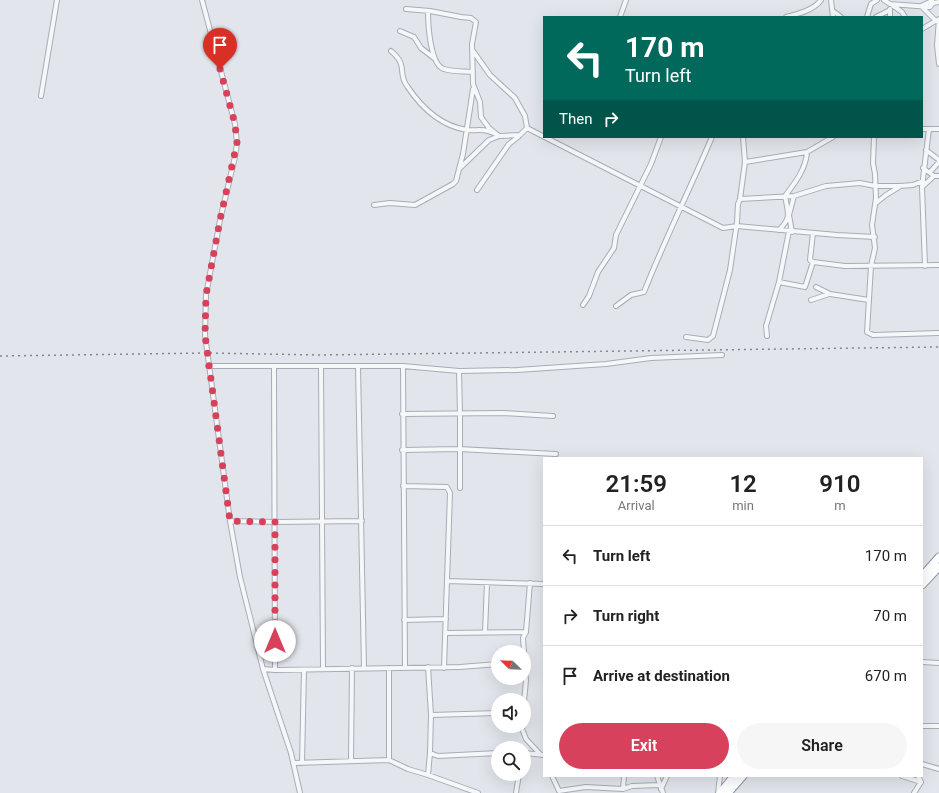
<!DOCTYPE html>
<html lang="en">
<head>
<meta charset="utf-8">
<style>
	:root { --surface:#fff; --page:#f6f6f6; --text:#222; --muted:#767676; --line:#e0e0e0; --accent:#d7415b }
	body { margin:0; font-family:Roboto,sans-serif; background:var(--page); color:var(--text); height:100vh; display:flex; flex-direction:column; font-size:15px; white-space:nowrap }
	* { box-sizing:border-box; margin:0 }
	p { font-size:13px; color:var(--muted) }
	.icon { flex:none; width:22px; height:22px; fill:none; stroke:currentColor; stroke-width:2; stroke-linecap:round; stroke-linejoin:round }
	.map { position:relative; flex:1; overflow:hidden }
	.drawer { position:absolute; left:543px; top:457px; width:380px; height:320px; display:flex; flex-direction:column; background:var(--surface); border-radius:0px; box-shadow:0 4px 16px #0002 }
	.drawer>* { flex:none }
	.hud { position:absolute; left:543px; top:16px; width:380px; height:122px; border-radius:0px; box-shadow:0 4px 16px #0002; background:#00695c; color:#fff; overflow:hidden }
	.needle { width:26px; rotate:293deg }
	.buttons { position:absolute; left:491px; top:645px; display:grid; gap:8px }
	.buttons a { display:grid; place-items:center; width:40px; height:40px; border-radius:50%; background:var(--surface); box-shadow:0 4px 16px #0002; font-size:20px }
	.pin { position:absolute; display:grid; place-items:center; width:34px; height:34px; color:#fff; margin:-41px -17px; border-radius:50% 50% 50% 0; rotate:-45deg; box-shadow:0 0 4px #0007 }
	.pin .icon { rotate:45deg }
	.me { position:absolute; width:44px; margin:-22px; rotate:0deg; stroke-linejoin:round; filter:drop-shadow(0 0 3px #0008) }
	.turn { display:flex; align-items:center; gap:14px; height:84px; padding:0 16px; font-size:18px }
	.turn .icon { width:52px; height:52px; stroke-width:2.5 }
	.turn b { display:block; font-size:28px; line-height:34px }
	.then { display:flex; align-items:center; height:38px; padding:0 16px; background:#0003; gap:8px; font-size:15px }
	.eta { display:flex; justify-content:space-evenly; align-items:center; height:68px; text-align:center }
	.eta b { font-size:24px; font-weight:600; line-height:28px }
	.button { display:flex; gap:8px; margin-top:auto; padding:8px 16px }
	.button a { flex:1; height:46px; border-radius:24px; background:var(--accent); color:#fff; font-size:16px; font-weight:600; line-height:46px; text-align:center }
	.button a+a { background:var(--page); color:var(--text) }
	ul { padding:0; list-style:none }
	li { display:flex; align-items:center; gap:12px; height:60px; padding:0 16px; border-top:1px solid var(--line) }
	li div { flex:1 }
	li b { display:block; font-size:15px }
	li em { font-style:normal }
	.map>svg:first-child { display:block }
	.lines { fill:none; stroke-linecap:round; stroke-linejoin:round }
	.street-casing { stroke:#a7adb7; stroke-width:6 }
	.highway-casing { stroke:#8994a3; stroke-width:9 }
	.street { stroke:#f6f7f9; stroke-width:4 }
	.highway { stroke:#fff; stroke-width:7 }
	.rail { stroke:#7b8696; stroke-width:1.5; stroke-dasharray:2 4; stroke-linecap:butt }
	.route { stroke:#d7415b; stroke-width:7; stroke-dasharray:0 12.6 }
</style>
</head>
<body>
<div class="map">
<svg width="939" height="793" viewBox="0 0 939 793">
	<rect width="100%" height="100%" fill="#e2e6ec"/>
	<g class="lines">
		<g class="street-casing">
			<path id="street" d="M202,0l33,124 2,19 -2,14 -15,63 -14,75 -1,40 25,186 10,56 23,92 28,84 9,40
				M831,0l2,17
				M884,0l6,4 40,3 3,-4 6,-1
				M932,1l-11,5 15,15
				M892,5l10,7 3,5
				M890,9v8
				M428,11c0,13 2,54 16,58 9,3 20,2 29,3
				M833,11l8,6
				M620,17l6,-17
				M786,17c12,-3 28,-7 35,-17
				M867,17l4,-13 6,-4
				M876,17l14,-7
				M939,19l-2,26 2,19
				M922,29l15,-9
				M400,31l14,6 7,11 13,10
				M391,51c18,15 6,22 16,35 14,21 34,40 60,44 6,1 14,-1 21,1 4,1 8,3 11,5l-10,-8 -8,-11 -1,-15 -7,-18 -1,-40 4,-22 -5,-4 -10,-1 -31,-6 -24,-2
				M41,96l16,-96
				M527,128l196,100 14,-2 100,9 38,2
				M922,129h17
				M874,137l-1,26 2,11 1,24 -4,27 3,23 -4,18 -4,66 6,3 66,-2
				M926,150l13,10
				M745,162l62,-10 26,-15
				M923,168l11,8h5
				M459,169l4,-15 10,-65
				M930,172l9,-10
				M922,187l12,-11
				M477,190l32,-46 9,-7
				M740,199l5,-37 -2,-25
				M876,203l10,-8 13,-8
				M374,205l16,-2 25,2 38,-21 3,-3 3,-12 30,-29 10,-4 21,-1 7,-7 -2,-12 -10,-18 -25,-23 -17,-24
				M779,230c13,-13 9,-17 6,-34 10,-13 21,-27 22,-44
				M792,232l-3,-17 5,-19
				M813,262l32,4 94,-1
				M925,266l-3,-79 7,-58
				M779,282l10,-51
				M816,287l14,7 39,6
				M811,300l18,-6
				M583,305l6,-9 9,-24 16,-24 2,-13 35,-71 10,-27
				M616,306l15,-11 13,-3c21,-53 46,-103 68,-155
				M767,336l-1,-10 13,-44 26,5 8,-25 -3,-2 3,-27
				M686,337l22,3 5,-4 17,-66 7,-48 1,-18 2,-5 54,-3 32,-10 34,-3 15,3h24l14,-1 10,-4
				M208,366h195l56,5 58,-1 89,-6 45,-6 71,-3
				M403,366l2,301
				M274,367l1,303
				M321,367l2,302
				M358,367l6,301
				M459,371l1,43v74
				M402,414l101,-1 50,3
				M402,450l57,-1 97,5
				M403,486l44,1 3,6 -6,175
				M230,521l45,1 87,-1
				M447,581l97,3
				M404,620l42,-1
				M485,632l2,-49
				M445,633l81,-1
				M524,652l-1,-14 3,-6 4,-49
				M922,662l17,1
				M524,664l2,16 -2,22
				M428,667l3,48 -1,38
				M389,668v92
				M263,669l12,1 185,-3 38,-3
				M431,715l67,-2
				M521,726l5,13 14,15
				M922,726h17
				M524,753l20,2
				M351,760l1,-92
				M294,763l95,-3 19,9 20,6 2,-22 8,3 60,-3
				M302,763l2,-93
				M922,764l17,5
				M428,775l50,18
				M552,776l7,15 27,-4 37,2 9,-3 27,-1
				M657,776l6,17
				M902,776l19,6
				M918,776l3,6
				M623,789l1,-13
				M661,789l6,-13
				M516,793l3,-19
				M718,793l2,-17
				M914,793l7,-11"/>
		</g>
		<g class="highway-casing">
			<path id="highway" d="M922,576l17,-19
				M922,585l17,-18
				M720,793l14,-17
				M728,793l15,-17"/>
		</g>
		<use href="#street" class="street"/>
		<use href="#highway" class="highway"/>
		<path class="rail" d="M0,356l207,-3 112,2 620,-8"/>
	</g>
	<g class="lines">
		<path class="route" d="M220,69l15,55 2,19 -17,77 -14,75 -1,40 25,186 45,1v119"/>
	</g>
</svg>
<div class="buttons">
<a><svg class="needle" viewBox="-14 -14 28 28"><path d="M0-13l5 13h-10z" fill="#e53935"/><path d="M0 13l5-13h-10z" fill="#767676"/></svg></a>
<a><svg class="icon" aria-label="sound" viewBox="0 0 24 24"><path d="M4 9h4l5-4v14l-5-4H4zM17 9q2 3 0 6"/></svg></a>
<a><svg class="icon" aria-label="search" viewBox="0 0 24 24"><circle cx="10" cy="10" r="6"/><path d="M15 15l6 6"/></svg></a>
</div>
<div class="pin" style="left:220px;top:69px;background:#d93025"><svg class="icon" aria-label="arrive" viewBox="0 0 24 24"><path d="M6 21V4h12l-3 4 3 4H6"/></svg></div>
<svg class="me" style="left:275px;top:641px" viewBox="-20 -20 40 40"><circle r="19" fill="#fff"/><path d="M0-13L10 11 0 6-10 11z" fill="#d7415b"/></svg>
<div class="hud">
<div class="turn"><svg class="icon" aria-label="left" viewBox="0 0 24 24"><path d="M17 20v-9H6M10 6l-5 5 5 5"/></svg><div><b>170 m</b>Turn left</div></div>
<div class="then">Then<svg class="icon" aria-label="right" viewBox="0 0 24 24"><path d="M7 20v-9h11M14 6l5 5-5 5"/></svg></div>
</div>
<section class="drawer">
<div class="eta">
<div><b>21:59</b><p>Arrival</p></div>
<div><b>12</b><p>min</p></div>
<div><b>910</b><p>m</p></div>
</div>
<ul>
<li><svg class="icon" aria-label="left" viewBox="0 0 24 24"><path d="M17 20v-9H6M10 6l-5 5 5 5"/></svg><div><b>Turn left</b></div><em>170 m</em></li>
<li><svg class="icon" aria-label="right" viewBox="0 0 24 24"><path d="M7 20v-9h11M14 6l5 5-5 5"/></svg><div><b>Turn right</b></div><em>70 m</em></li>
<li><svg class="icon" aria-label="arrive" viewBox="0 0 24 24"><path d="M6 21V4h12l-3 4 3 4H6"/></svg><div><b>Arrive at destination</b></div><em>670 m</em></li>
</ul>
<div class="button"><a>Exit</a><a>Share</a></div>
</section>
</div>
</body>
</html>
